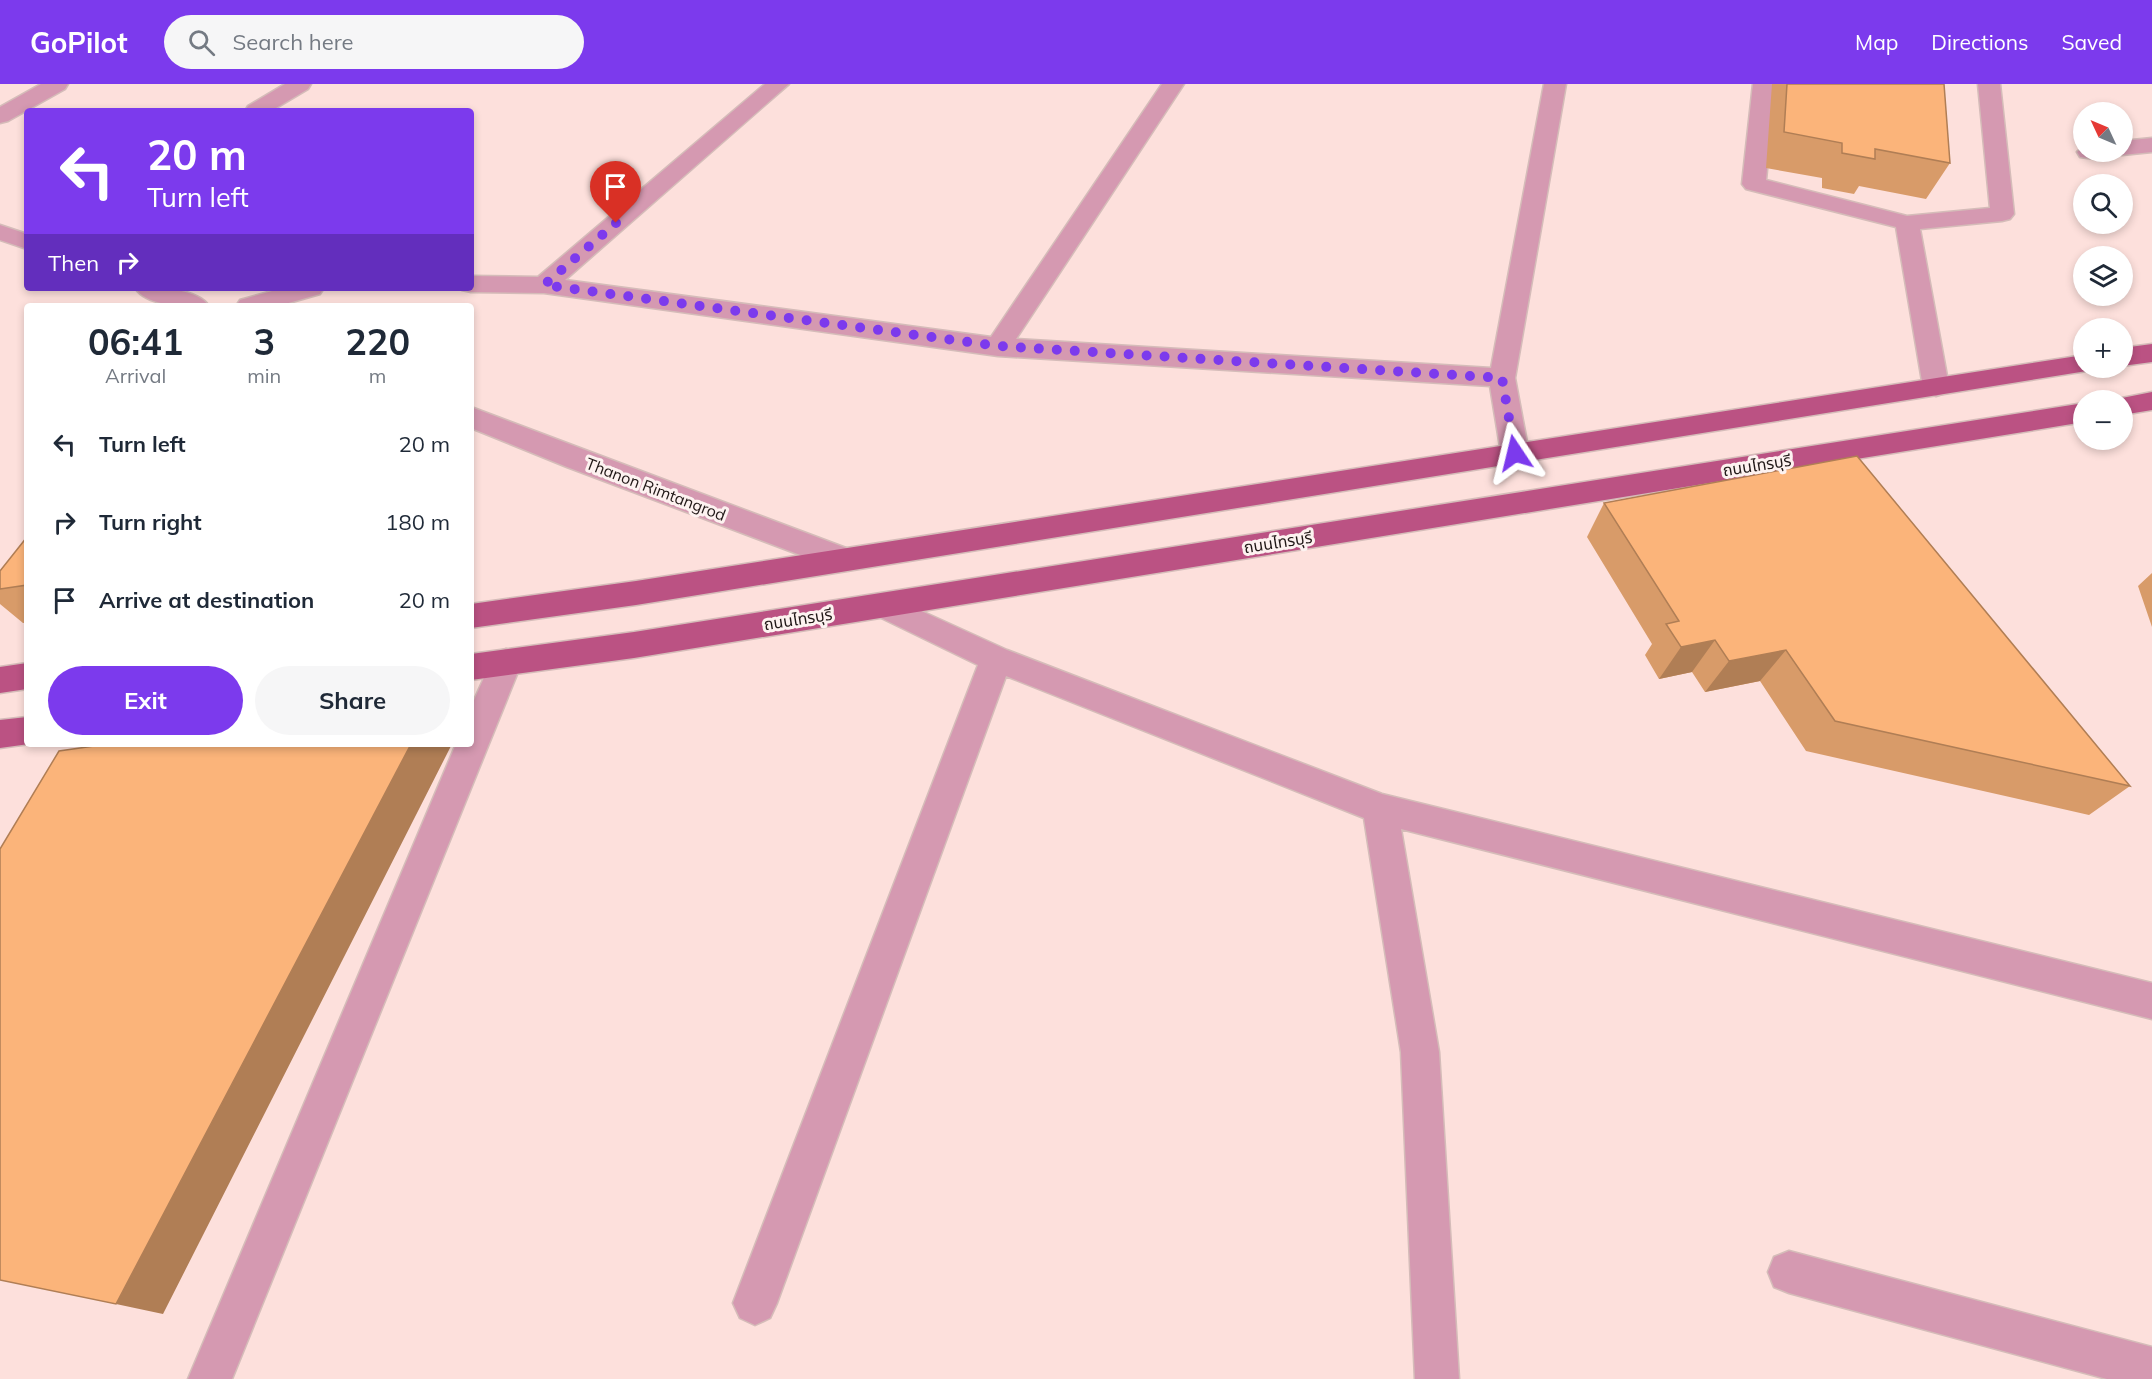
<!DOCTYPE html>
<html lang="en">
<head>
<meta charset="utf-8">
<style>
	:root { --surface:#fff; --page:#f6f6f7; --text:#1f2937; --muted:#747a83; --accent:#7c3aed }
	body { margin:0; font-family:Mulish,"Noto Sans Thai",sans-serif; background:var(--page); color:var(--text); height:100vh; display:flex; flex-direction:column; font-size:22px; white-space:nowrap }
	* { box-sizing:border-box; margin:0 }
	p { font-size:20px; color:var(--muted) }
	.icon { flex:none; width:33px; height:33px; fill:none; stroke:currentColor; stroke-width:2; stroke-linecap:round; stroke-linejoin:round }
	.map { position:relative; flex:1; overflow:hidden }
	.sheet { position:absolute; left:24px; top:219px; width:450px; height:444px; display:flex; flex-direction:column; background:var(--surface); border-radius:6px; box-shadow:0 3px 9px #0003 }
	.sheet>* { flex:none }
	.top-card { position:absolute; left:24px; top:24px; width:450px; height:183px; border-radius:6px; box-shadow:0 3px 9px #0003; background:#7c3aed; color:#fff; overflow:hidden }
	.needle { width:39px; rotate:314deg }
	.fabs { position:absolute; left:2073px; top:18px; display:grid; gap:12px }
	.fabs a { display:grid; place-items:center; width:60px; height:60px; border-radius:50%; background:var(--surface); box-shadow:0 3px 9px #0003; font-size:30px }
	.pin { position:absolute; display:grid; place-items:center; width:51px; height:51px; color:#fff; margin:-62px -26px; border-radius:50% 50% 50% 0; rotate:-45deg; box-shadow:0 0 6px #0007 }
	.pin .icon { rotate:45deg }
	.me { position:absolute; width:66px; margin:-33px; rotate:350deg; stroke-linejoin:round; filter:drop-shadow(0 0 4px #0008) }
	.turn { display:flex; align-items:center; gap:21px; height:126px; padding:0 24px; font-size:27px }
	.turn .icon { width:78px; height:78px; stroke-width:2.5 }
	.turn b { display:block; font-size:42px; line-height:51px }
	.then { display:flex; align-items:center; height:57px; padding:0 24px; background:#0003; gap:12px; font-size:22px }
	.eta { display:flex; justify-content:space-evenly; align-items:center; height:102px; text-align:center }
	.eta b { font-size:36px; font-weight:700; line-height:42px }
	.button { display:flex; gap:12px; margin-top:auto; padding:12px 24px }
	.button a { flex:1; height:69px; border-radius:36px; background:var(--accent); color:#fff; font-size:24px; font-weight:700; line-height:69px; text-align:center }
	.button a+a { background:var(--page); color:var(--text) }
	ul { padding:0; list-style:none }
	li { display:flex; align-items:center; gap:18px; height:78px; padding:0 24px }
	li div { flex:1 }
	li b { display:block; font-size:22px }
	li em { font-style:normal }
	header { display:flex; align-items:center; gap:36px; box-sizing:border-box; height:84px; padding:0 30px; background:var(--accent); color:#fff }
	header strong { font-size:28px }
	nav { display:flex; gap:33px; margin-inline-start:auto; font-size:21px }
	.search { width:420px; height:54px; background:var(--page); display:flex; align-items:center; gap:15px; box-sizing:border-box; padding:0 21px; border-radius:33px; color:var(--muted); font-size:22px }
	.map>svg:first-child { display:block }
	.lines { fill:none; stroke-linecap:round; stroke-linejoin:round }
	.minor-casing { stroke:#d5bcb9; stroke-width:3 }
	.major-casing { stroke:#d5bcb9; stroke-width:3 }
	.minor { fill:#d599b1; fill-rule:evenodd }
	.major { fill:#bb5283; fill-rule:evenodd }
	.wall { fill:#d89b69 }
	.shaded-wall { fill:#b07e55 }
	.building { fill:#fbb47a; stroke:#b07e55; stroke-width:1.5 }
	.route { stroke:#7c3aed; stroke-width:10; stroke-dasharray:0 18 }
	.labels { text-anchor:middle; stroke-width:6; stroke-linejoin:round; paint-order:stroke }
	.street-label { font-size:16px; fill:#211817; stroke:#fdf2f0 }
</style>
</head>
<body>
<header>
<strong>GoPilot</strong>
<div class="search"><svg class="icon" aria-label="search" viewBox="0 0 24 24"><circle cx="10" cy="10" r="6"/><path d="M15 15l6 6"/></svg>Search here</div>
<nav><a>Map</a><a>Directions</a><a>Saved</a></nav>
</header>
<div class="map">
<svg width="2152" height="1295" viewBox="0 0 2152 1295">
	<rect width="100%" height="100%" fill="#fde0dc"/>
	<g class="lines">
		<g class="minor-casing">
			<path id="minor" d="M41,0h27l-3,5 -57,32 -8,2v-16z
				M285,0h26l-3,5 -37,22h-26l3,-5z
				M765,0h24l-224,196 426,57 171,-253h22l-168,255 475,29 53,-284h22l-51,294 14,75 -4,7 -10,3 -10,-3 -4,-7 -11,-67 -492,-30 -454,-63 -73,-1 -9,-2 -1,-2h10v-12l67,1z
				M1753,0h22l-9,96 141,36 83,-8 -12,-124h22l14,130 -4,5 -8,2 -82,8 29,158 -4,6 -9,3 -9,-3 -4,-6 -27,-160 -150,-38 -4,-5z
				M2152,54v14l-30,3 -9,-3h9v-11z
				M2084,62v6h22l-3,5 -8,2 -15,-2 -3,-5z
				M0,141l27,9v15l-27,-9z
				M135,204c21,0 61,-1 74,18 -21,0 -61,2 -74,-18z
				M283,204h41l-4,6 -42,12h-42l4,-6z
				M471,323l383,144 4,8 -4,8 -11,3 -11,-3 -265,-100 -96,-39z
				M884,510l123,56 375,144 770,189v36l-751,-190 38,223 20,327h-44l-14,-327 -37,-234 -358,-142 -229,627 -7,15 -15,7 -15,-7 -7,-15 245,-638 -105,-51 -4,-8 4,-8z
				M506,565l11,4 5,9 -290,717h-44l268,-635h15v-37l24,-54z
				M1789,1167l363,96v32h-45l-318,-86 -15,-6 -6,-15 6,-15z"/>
		</g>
		<g class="major-casing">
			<path id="major" d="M2152,260v18l-30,4v-18z
				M2084,271v13h11l-2,2 -1457,235 -165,23v-24l165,-23z
				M2152,308v18l-30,5v-15h-10z
				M2084,319v19l-1450,236 -163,22v-26l163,-22z
				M27,579v26l-27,4v-26z
				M27,633v27h2l-29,4v-28z"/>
		</g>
		<use href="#minor" class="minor"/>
		<use href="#major" class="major"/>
	</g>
	<path class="wall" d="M1772,0h172l6,79 -24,36 -67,-13 -5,8 -32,-6v-10l-56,-10z
		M1604,419l526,283 -41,29 -283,-64 -46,-70 -55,11 -13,-20 -33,7 -14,-24 7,-11 -65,-107z
		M27,453v86h-4l-23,-19v-33z
		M2152,489v54l-14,-41z"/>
	<path class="shaded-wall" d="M1715,556l-23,32 -33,7 22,-32z
		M1786,566l-26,31 -55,11 24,-31z
		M411,660h41l-289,570 -47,-10z"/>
	<path class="building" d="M1787,0h157l6,79 -75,-14v10l-33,-6v-10l-58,-11z
		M1857,372l273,330 -295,-65 -49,-71 -57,11 -14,-21 -34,7 -15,-23 13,-3 -75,-118z
		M27,453v48l-27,4v-18z
		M108,660h303l-295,560 -116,-24v-431l59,-98z"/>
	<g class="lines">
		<path class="route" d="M616,139l-72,62 454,61 504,32 13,75"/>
	</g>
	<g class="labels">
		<g class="street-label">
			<text transform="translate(1757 381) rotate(-9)" y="6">ถนนไทรบุรี</text>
			<text transform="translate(656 405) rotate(21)" y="6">Thanon Rimtangrod</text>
			<text transform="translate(1278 458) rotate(-9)" y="6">ถนนไทรบุรี</text>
			<text transform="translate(798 535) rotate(-9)" y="6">ถนนไทรบุรี</text>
		</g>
	</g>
</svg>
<div class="fabs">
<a><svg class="needle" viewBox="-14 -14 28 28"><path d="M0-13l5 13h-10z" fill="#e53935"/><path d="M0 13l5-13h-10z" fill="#747a83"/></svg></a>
<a><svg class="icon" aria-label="search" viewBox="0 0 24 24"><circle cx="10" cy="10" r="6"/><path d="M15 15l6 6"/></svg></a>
<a><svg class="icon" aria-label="layers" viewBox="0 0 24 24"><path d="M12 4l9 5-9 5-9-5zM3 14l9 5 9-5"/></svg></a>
<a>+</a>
<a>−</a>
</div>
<div class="pin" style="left:616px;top:139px;background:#d93025"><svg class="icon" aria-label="arrive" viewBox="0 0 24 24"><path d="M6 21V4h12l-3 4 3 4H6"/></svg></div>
<svg class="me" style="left:1515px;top:369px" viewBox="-20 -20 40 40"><path d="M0-17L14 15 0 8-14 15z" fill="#7c3aed" stroke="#fff" stroke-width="4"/></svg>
<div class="top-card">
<div class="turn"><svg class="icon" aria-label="left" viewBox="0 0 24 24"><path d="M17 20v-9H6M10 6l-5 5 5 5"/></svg><div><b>20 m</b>Turn left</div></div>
<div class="then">Then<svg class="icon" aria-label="right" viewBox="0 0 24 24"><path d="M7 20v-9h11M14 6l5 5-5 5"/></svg></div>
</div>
<section class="sheet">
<div class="eta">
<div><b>06:41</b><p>Arrival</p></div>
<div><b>3</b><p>min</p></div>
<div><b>220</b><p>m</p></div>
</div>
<ul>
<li><svg class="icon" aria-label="left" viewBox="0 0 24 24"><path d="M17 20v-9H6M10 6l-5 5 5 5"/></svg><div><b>Turn left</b></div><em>20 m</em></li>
<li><svg class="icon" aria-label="right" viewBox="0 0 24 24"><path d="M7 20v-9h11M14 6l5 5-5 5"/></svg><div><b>Turn right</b></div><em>180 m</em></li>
<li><svg class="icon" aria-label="arrive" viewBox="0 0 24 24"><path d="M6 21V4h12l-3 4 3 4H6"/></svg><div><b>Arrive at destination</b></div><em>20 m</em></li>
</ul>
<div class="button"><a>Exit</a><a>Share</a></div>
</section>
</div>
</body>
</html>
